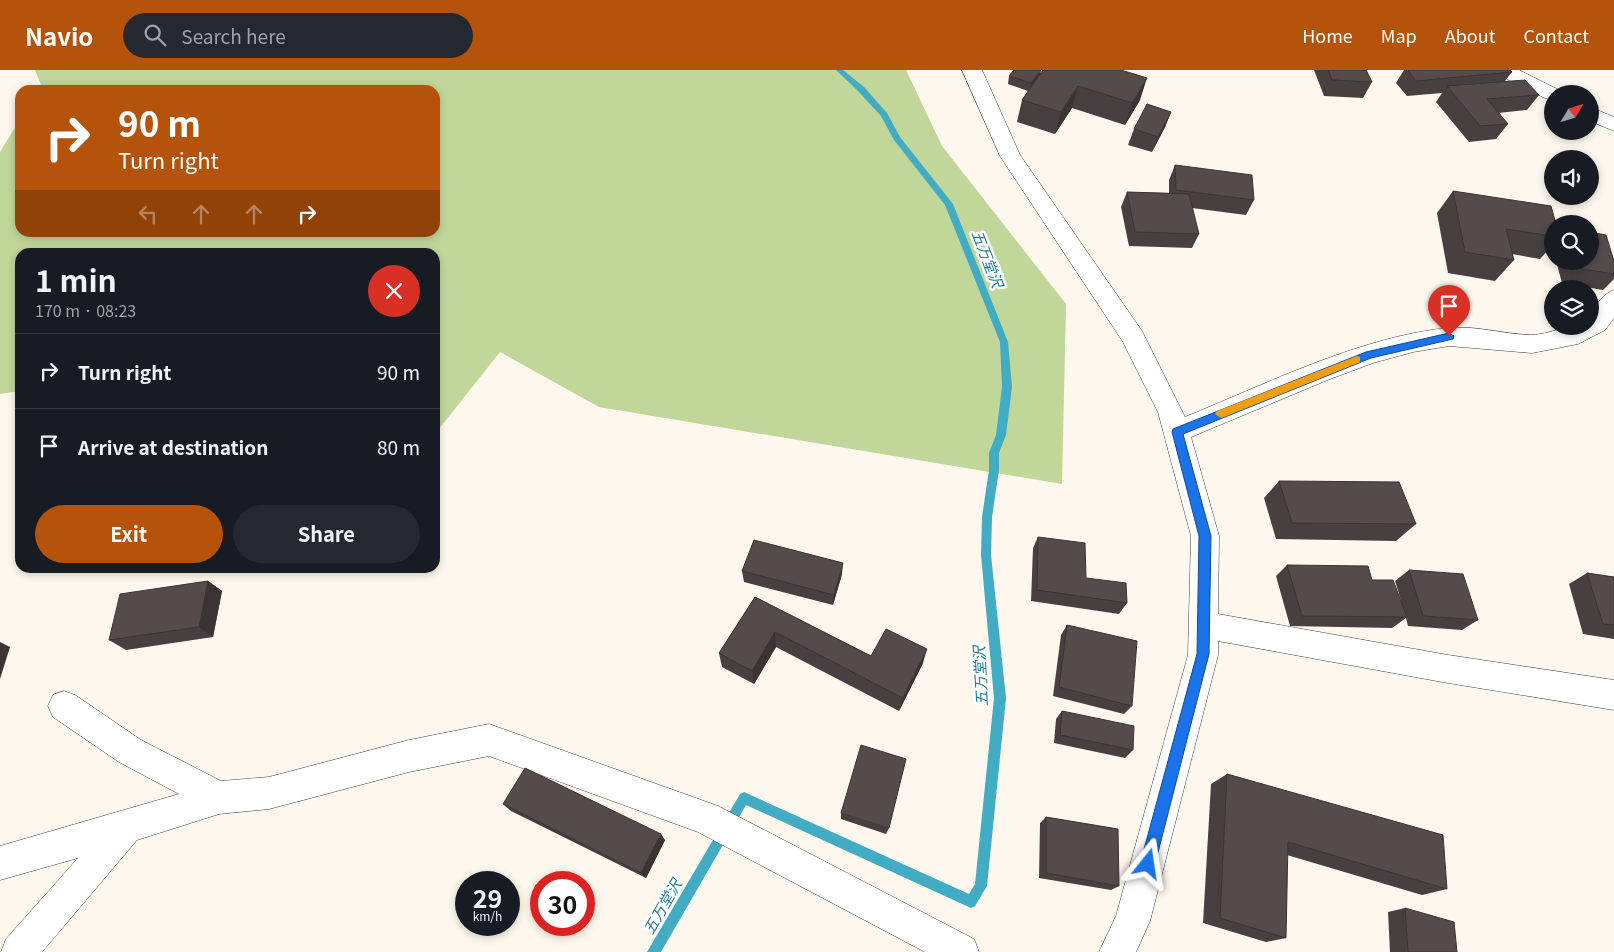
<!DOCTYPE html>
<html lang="en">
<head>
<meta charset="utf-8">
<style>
	:root { --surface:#171b24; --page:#242831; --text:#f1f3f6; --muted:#9ea1a6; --line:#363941; --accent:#b45309 }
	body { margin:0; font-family:Georgia,"Noto Sans JP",serif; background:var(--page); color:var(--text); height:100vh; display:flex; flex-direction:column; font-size:19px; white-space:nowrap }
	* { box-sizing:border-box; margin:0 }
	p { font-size:16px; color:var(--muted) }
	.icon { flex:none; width:28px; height:28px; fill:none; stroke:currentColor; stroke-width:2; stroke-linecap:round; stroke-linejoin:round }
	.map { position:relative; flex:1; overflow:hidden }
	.drawer { position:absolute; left:15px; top:178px; width:425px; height:325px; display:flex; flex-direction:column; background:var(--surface); border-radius:15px; box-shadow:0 2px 8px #0003 }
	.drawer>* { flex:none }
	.top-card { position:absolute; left:15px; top:15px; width:425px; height:152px; border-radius:15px; box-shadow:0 2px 8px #0003; background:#b45309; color:#fff; overflow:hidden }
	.needle { width:32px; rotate:52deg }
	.tools { position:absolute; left:1544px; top:15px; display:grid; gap:10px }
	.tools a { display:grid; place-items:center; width:55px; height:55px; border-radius:50%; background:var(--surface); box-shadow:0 2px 8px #0003; font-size:25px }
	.speed { position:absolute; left:455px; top:801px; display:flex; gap:10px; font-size:25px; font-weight:700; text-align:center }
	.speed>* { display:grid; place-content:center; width:65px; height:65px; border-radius:50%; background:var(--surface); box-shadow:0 2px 8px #0003; line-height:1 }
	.speed small { font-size:12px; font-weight:400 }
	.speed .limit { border:8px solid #d22; background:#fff; color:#111 }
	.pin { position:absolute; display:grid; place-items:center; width:42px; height:42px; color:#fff; margin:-51px -21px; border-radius:50% 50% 50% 0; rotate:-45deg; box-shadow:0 0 5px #0007 }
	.pin .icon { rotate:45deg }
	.me { position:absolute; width:55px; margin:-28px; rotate:15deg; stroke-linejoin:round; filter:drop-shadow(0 0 4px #0008) }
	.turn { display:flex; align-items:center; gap:18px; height:105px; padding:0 20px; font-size:22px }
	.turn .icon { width:65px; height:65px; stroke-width:2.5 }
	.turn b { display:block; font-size:35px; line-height:42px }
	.lanes { display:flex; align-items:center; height:48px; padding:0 20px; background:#0003; justify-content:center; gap:25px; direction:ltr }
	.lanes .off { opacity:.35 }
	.round { display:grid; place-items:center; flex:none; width:52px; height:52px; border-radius:26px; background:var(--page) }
	.summary { display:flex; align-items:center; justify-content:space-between; height:85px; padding:0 20px }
	h1 { font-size:30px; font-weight:700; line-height:38px }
	.cta { display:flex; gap:10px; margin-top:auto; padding:10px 20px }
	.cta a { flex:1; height:58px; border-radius:30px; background:var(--accent); color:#fff; font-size:20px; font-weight:700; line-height:58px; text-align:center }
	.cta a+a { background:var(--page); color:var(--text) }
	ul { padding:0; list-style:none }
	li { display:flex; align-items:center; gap:15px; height:75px; padding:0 20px; border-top:1px solid var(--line) }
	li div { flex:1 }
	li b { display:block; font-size:19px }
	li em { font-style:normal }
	header { display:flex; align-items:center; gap:30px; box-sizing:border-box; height:70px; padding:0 25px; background:var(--accent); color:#fff }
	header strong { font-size:24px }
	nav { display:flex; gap:28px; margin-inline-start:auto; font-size:18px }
	.search { width:350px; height:45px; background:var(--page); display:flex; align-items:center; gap:12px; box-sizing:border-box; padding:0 18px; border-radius:28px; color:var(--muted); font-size:19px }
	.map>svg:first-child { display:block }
	.forest { fill:#c1d699 }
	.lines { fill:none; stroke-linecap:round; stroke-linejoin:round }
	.stream { fill:#41acc4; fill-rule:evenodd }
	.minor-casing { stroke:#404040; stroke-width:1 }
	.minor { fill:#fff; fill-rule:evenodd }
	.wall { fill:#484040 }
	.shaded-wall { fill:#3b3434 }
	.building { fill:#544b4a; stroke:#3b3434 }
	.route { fill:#1a73e8; stroke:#114b97 }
	.slow { fill:#f59e0b }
	.labels { text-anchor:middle; stroke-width:5; stroke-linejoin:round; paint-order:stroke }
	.water-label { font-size:15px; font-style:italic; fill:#1e7c96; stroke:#fff }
</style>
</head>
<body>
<header>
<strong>Navio</strong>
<div class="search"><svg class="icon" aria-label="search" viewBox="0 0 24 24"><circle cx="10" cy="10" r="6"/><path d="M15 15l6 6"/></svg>Search here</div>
<nav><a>Home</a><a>Map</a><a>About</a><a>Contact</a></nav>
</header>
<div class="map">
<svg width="1614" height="882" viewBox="0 0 1614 882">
	<rect width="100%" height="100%" fill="#fef7ed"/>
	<path class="forest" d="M35,0h871l36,76 124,158 -4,180 -463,-77 -99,-55 -65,82v-182h-415v139l-20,3v-242l20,-33v113h415v-142h-397l3,-5z"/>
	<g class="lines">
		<path class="stream" d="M836,0h7l21,17 23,26 13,24 53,67 55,138 4,45 -6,48 -7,18v17l-7,47 -1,38 15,143 -19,188 -12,20 -4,2 -225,-103 -85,147h-14l93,-158 4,-2 225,102 6,-10 19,-186 -13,-143 1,-38 7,-47v-17l7,-18 6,-48 -2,-45 -55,-137 -51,-65 -13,-24 -23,-25z"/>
		<g class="minor-casing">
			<path id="minor" d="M962,0h20l38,85 122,176 43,86c81,-33 175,-80 262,-89 26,-3 57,6 83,7 14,0 28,-6 41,-9 6,-1 13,0 19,0 0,-14 10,-31 24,-36v28l-9,12 -27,14 -46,9 -83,-7 -36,6 -40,11 -43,16 -139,58 28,99 -1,78 230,41 166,25v30l-166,-27 -230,-42v14l-68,266 -14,31h-37l17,-36 72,-261 3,-119 -33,-124 -35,-70 -123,-186z
				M1494,0h25l40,20 3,4h-10v6l-7,-2 -48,-24z
				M1590,37l24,10v14l-24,-10z
				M64,621l11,4 66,45 80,41 48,-4 140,-37 80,-16 229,82 256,133 5,13h-54l-227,-120 -209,-76 -80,16 -140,37 -50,5 -82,26 -95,112h-41l5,-13 72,-81 -78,22v-34l179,-52 -60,-32 -66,-45 -5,-11 5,-11z"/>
		</g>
		<use href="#minor" class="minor"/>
	</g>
	<path class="wall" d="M1314,0h52l6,12 -9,16 -39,-2z
		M1404,0h106l2,2 -7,9 34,14 -12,15 -29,3 10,11 -12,15 -27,3 -33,-40 6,-9 -35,3 -11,-13z
		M1041,3l99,27 -15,25 -53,-17 -17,26 -38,-12 5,-22 6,-9 -20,-7 1,-8z
		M1171,42l-6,15 -13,25 -24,-7 6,-16z
		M1175,95l79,35 -8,15 -54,-7 7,26 -7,14 -63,-2 -8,-39 6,-15 42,1v-13z
		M1453,121l99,33v23v-1l-12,13 -28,-5 2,6 -19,21 -47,-8 -11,-60z
		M1556,191h58v18l-11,11 -41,-7z
		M1279,411l137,43 -20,17 -120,-2 -12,-41z
		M1038,467l48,41 41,25 -8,11 -88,-13 2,-53z
		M1287,495l85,15 30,24 -7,-23 14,-11 69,50 -16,10 -54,-4 -2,-8 -14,10 -102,-2 -14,-50z
		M742,501l100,3 -9,31 -89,-23z
		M1587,503l27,4v62l-31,-5 -14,-50z
		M208,511l14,10 -9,46 -87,13 -17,-10z
		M755,527l116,59 52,7 -24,48 -123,-64 -22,37 -32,-17 -3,-14z
		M1067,555l65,81 -8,8 -71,-18 8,-61z
		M1062,641l71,39 -8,8 -71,-15 2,-24z
		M1227,704l220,115 -25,6 -135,-40 -1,83 -20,4 -63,-19 8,-139z
		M503,734l162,36 -19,38 -135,-67z
		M841,743l48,15 -3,6 -45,-15z
		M1046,747l73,69 -8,4 -72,-12 1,-55z
		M1405,838l52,44h-67l-2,-40z"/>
	<path class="shaded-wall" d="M1041,0l-1,7 -10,14 1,-8z
		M1147,8l-7,22 -15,25 7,-22z
		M1078,16l-6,22 -17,26 6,-22z
		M1171,42l-6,15 -13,25 6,-15z
		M843,493l-1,11 -9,31 1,-10z
		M208,511l14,10 -9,46 -14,-10z
		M775,562l1,15 -22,37 -2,-13z
		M0,572l10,5 -10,32z
		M927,579l-4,14 -24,48 4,-13z
		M661,764l4,6 -19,38 -5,-5z"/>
	<path class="building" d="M1014,0h27l-10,13 -22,-7z
		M1043,0h78l26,8 -15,25 -54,-17 -17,26 -39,-12z
		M1328,0h38l6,12 -40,-2z
		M1408,0h102l2,2 -96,9z
		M1525,10l14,15 -52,4 21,25 -28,2 -33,-40z
		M1147,34l24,8 -13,25 -24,-8z
		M1175,95l77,10 2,25 -78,-10z
		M1453,121l98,15 5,18h-4v12l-46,-7 8,31 -49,-8z
		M1127,122l62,2 10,40 -64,-2z
		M1590,162l16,3 8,26v13l-38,-6 -2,-7h16z
		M1279,411l120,1 17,42 -124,-1z
		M1038,467l47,6 1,35 40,5 1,20 -90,-13z
		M754,470l89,23 -9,32 -92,-24z
		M1287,495l81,1 4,14h21l14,37 -105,-1z
		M1409,500l54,4 15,46 -55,-4z
		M1587,503l27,4v48l-11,-1z
		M208,511l-9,46 -90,13 11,-46z
		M755,527l116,59 15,-27 41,20 -24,49 -128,-66 -23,39 -33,-18z
		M1067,555l70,16 -5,65 -73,-19z
		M1062,641l72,15 -1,24 -73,-15z
		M861,675l45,14 -17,69 -48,-15z
		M525,698l136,66 -20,39 -138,-69z
		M1227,704l216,61 4,54 -159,-47 -2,96 -66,-20z
		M1046,747l72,12 1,57 -73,-13z
		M1405,838l49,14 3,30h-49z"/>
	<path class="route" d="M1449,263l5,3 -1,3 -82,19 -188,76 28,102 -2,118 -54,210 -3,5 -4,2 -5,-2 -3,-5 57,-210 2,-118 -27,-104 1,-3 193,-77z"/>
	<path class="slow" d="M1357,286l3,1v5l-136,55 -3,1 -6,-4 2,-3z"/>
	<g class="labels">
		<g class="water-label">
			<text transform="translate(987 189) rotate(69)" y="5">五万堂沢</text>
			<text transform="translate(981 606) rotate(-93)" y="5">五万堂沢</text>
			<text transform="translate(663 837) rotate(-60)" y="5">五万堂沢</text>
		</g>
	</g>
</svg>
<div class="tools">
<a><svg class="needle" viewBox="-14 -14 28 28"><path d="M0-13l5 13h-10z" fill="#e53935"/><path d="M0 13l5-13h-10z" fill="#9ea1a6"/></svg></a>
<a><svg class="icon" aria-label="sound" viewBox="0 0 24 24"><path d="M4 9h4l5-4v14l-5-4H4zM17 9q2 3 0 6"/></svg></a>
<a><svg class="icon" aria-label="search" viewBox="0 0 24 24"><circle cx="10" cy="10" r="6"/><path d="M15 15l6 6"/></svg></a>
<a><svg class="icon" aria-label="layers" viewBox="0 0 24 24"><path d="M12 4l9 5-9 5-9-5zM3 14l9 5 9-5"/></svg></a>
</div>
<div class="speed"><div>29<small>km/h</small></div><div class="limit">30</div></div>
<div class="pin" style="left:1449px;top:266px;background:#d93025"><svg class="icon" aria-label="arrive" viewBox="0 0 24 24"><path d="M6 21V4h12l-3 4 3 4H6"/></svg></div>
<svg class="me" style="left:1148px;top:794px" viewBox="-20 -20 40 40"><path d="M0-17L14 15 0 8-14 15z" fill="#1a73e8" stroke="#fff" stroke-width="4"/></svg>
<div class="top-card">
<div class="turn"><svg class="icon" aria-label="right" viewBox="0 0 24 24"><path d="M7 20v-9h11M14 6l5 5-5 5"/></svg><div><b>90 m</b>Turn right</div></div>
<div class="lanes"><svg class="icon off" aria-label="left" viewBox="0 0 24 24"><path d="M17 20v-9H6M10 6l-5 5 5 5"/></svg><svg class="icon off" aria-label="ahead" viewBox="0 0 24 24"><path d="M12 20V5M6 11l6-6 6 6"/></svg><svg class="icon off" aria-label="ahead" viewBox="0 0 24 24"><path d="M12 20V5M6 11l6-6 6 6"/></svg><svg class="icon" aria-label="right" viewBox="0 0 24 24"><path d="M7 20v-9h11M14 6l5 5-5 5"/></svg></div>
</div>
<section class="drawer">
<div class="summary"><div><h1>1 min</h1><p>170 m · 08:23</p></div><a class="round" style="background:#d93025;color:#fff"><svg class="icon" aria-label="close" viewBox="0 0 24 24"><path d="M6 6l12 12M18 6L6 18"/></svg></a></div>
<ul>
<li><svg class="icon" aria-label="right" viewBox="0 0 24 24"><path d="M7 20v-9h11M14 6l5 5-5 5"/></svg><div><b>Turn right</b></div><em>90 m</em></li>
<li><svg class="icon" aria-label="arrive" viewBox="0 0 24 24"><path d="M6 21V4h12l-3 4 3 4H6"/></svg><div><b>Arrive at destination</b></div><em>80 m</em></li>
</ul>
<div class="cta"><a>Exit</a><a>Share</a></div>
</section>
</div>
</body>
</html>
